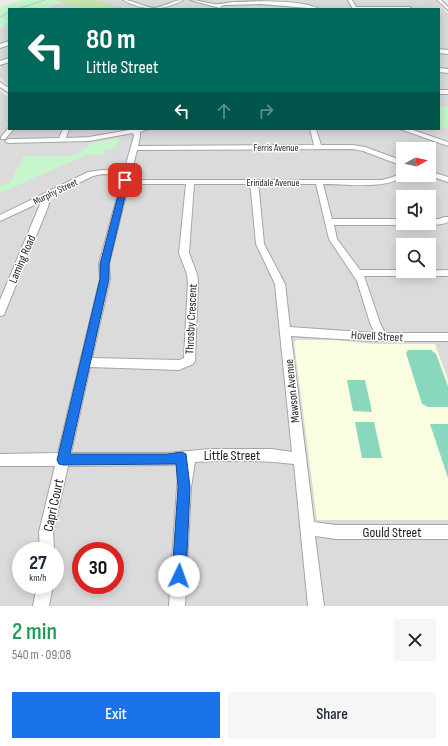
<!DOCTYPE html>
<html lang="en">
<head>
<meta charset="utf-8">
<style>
	:root { --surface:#fff; --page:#f6f6f7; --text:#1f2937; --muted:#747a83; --accent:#1a73e8 }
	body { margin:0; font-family:"Sofia Sans Condensed",sans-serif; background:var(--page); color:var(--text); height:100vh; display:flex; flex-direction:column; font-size:15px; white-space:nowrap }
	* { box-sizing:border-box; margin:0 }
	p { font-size:13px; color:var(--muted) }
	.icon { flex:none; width:22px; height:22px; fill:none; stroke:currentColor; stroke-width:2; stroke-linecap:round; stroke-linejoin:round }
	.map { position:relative; height:606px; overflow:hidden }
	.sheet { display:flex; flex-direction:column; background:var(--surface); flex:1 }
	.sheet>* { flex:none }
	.hud { position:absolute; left:8px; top:8px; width:432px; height:122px; border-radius:0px; box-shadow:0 2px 10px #0003; background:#00695c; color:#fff; overflow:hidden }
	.needle { width:26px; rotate:82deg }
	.buttons { position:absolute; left:396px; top:142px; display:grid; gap:8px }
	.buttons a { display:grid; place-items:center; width:40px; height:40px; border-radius:0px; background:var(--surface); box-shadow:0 2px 10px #0003; font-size:20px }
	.speed { position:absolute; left:12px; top:542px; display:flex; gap:8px; font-size:20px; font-weight:700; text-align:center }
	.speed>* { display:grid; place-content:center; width:52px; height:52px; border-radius:50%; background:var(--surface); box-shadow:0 2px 10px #0003; line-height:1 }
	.speed small { font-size:10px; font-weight:400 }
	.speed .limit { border:6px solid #d22; background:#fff; color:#111 }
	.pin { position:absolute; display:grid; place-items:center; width:34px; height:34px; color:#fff; margin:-17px; border-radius:8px; box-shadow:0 2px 6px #0006 }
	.me { position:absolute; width:44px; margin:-22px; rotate:3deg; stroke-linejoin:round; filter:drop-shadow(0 0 3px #0008) }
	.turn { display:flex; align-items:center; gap:14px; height:84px; padding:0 12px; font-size:18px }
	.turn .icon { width:52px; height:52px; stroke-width:2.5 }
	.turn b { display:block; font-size:28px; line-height:34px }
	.lanes { display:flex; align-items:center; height:38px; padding:0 12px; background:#0003; justify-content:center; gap:20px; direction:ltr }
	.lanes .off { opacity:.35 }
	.round { display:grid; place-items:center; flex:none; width:42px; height:42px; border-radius:0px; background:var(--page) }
	.headline { display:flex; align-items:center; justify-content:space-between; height:68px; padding:0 12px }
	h1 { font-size:24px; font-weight:600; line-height:30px; color:#1e9e55 }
	.action { display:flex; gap:8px; margin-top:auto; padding:8px 12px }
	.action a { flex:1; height:46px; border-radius:0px; background:var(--accent); color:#fff; font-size:16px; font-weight:600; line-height:46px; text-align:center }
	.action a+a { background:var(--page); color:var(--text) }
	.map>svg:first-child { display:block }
	.residential { fill:#dcdbdb; fill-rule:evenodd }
	.education { fill:#fbfde0 }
	.grass { fill:#c7e5af }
	.park { fill:#c5f6cc }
	.pitch { fill:#89d8be }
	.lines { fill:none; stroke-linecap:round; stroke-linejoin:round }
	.stream { stroke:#a9ccd9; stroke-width:1 }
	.minor-casing { stroke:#a5a5a5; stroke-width:2 }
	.minor { fill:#fff; fill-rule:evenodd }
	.route { fill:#1a73e8; stroke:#114b97 }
	.labels { text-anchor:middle; stroke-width:3; stroke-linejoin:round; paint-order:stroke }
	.far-street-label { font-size:10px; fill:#1e1e1e; stroke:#fff }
	.street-label { font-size:12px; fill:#1e1e1e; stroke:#fff }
	.near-street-label { font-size:14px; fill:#1e1e1e; stroke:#fff }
</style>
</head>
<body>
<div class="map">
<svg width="448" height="606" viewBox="0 0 448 606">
	<rect width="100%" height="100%" fill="#efece5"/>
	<path class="residential" d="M67,0h368l13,14v94l-9,-3v-96h-395z
		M9,24v61l-9,-7v-50z
		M0,91l9,7v31h430v-3l9,3v477h-448zM403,149h26v26h-26zM403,197h26v26h-26zM403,245h26v26h-26zM21,551h34v34h-34zM81,551h34v34h-34z"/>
	<path class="education" d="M296,340h38l39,4h62l13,36v140h-131l-23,-178z"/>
	<path class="grass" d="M55,0h41l30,9h-45z"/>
	<path class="park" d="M23,0h32l5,2 -16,7h-35v15l-9,4v-21z
		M439,105l9,3v21l-9,-3z
		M119,138l-4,11h-10l-2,6h-17l-86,38v-8l10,-2 14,-27h47l13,-6 7,-7z"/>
	<path class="pitch" d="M408,350h23l5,4 12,32v21h-20l-6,-3 -16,-51z
		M347,380h18l7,32 -19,-1z
		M355,422h19l8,36h-20z
		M430,424h18v54z"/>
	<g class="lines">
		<path class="stream" d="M17,9l28,-9
			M0,17l9,-5"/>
		<g class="minor-casing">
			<path id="minor" d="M123,0c11,0 22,8 32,8 9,-1 18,-8 28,-8 -18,11 -41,11 -60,0z
				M190,0c9,0 16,3 24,4 7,1 15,-2 22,-2 18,-1 68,-2 83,7l-58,-5 -36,1 -4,1 -1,2z
				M348,0h4l4,7h53l2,1 -58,1z
				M437,0h4l7,7v3z
				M9,41v4l-9,3v-4z
				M439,49l9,1v4l-9,-1z
				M9,58v4l-9,3v-4z
				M439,68l9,1v4l-9,-1z
				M0,82l9,6v5l-9,-6z
				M439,90h9v4h-9z
				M9,127v2h5l-9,10h-4v-2z
				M63,129h6l-3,9 23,-1 46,-8h14l-9,3v4l-2,10 176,-1 -4,-16h6l5,16h32l12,2 38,14v5l-40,-15 -10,-2 -216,1 -7,28 11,2h241l11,-3 10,-5v3h3c-18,15 -60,9 -83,9l9,35h71v4h4l-4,2h-69l3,14 23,31h43v1l45,-1v6h-84l16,47 5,10h63v8h-76l-81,-5 23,186 22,3h112v14h-112l-21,-3 9,70h-16l-14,-142c-33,-4 -67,-4 -99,-2l-4,25 -6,119h-16l8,-119 4,-23 -14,1 -99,1 -15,66 1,19h-14l-1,-19 16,-66h-55v-12l58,-1 42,-174 -1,-15 24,-89 -20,-1 -10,2 -47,23 3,3 -1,5 -43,105 -1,3 -4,1v-16l41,-98 -41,19v-6l88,-43 15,-2 21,1 10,-35 -1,-3 -44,8 -81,2 -3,-2 3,-2 51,-1zM129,183l12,1h45l-7,69 8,21 1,8 -4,76 -5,2 -87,-2 18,-79 -1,-15zM194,184h55l2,7 5,53 19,40 17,168 -21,-3h-61l-43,4h-96l19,-86 89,3 14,-6 2,-3 3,-79 -1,-8 -8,-21zM257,184h59l13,55 28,42 13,42 5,10 -85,-6 -5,-43 -21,-40 -5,-53z
				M400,129h10l38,13v4z
				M429,171l19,6v5l-21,-7h2z
				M444,217h4v5c-7,3 -16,4 -23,1h4v-4h10z
				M37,585h16l-4,21h-16z"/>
		</g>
		<use href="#minor" class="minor"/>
	</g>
	<path class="route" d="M125,178l4,2 -20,84v15l-39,175h97l15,-2 4,2 4,33 -4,89 -2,5 -5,2 -5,-2 -2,-5 6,-89 -2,-23 -113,1 -4,-1 -2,-4 43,-181v-15l22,-84z"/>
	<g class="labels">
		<g class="far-street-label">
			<text x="276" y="151">Ferris Avenue</text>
			<text x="273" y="186">Erindale Avenue</text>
			<text transform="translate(55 191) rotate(-26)" y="4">Murphy Street</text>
		</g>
		<g class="street-label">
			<text transform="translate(22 259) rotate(-67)" y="4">Laming Road</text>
			<text transform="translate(191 319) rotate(-87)" y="4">Throsby Crescent</text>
			<text transform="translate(377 336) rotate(3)" y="4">Hovell Street</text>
			<text transform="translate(292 391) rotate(-96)" y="4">Mawson Avenue</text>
		</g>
		<g class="near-street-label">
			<text x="232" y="460">Little Street</text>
			<text transform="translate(53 505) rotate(-78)" y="5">Capri Court</text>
			<text x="392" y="537">Gould Street</text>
		</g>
	</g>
</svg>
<div class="buttons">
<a><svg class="needle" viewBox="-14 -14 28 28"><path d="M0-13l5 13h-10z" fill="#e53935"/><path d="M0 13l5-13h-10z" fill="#747a83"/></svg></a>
<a><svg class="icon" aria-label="sound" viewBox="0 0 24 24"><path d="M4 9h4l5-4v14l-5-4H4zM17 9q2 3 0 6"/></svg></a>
<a><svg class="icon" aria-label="search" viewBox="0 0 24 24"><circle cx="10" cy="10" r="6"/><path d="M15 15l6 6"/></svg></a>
</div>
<div class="speed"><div>27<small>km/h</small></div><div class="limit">30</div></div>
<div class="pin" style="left:125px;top:180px;background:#d93025"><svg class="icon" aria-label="arrive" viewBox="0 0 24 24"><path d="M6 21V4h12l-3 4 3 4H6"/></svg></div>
<svg class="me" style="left:179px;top:576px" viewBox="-20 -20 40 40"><circle r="19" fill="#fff"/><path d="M0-13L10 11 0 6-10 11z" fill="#1a73e8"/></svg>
<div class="hud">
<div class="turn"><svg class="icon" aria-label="left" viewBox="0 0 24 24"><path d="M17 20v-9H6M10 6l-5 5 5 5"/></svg><div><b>80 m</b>Little Street</div></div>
<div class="lanes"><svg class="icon" aria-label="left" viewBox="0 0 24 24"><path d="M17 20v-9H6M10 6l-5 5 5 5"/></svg><svg class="icon off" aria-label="ahead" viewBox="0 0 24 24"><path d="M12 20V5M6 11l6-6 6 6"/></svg><svg class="icon off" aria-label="right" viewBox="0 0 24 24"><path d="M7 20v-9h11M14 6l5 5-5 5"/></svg></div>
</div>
</div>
<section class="sheet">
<div class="headline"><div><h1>2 min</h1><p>540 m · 09:08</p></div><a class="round"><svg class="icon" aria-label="close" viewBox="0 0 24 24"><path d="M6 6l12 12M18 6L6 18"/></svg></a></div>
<div class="action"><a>Exit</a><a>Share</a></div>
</section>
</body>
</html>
